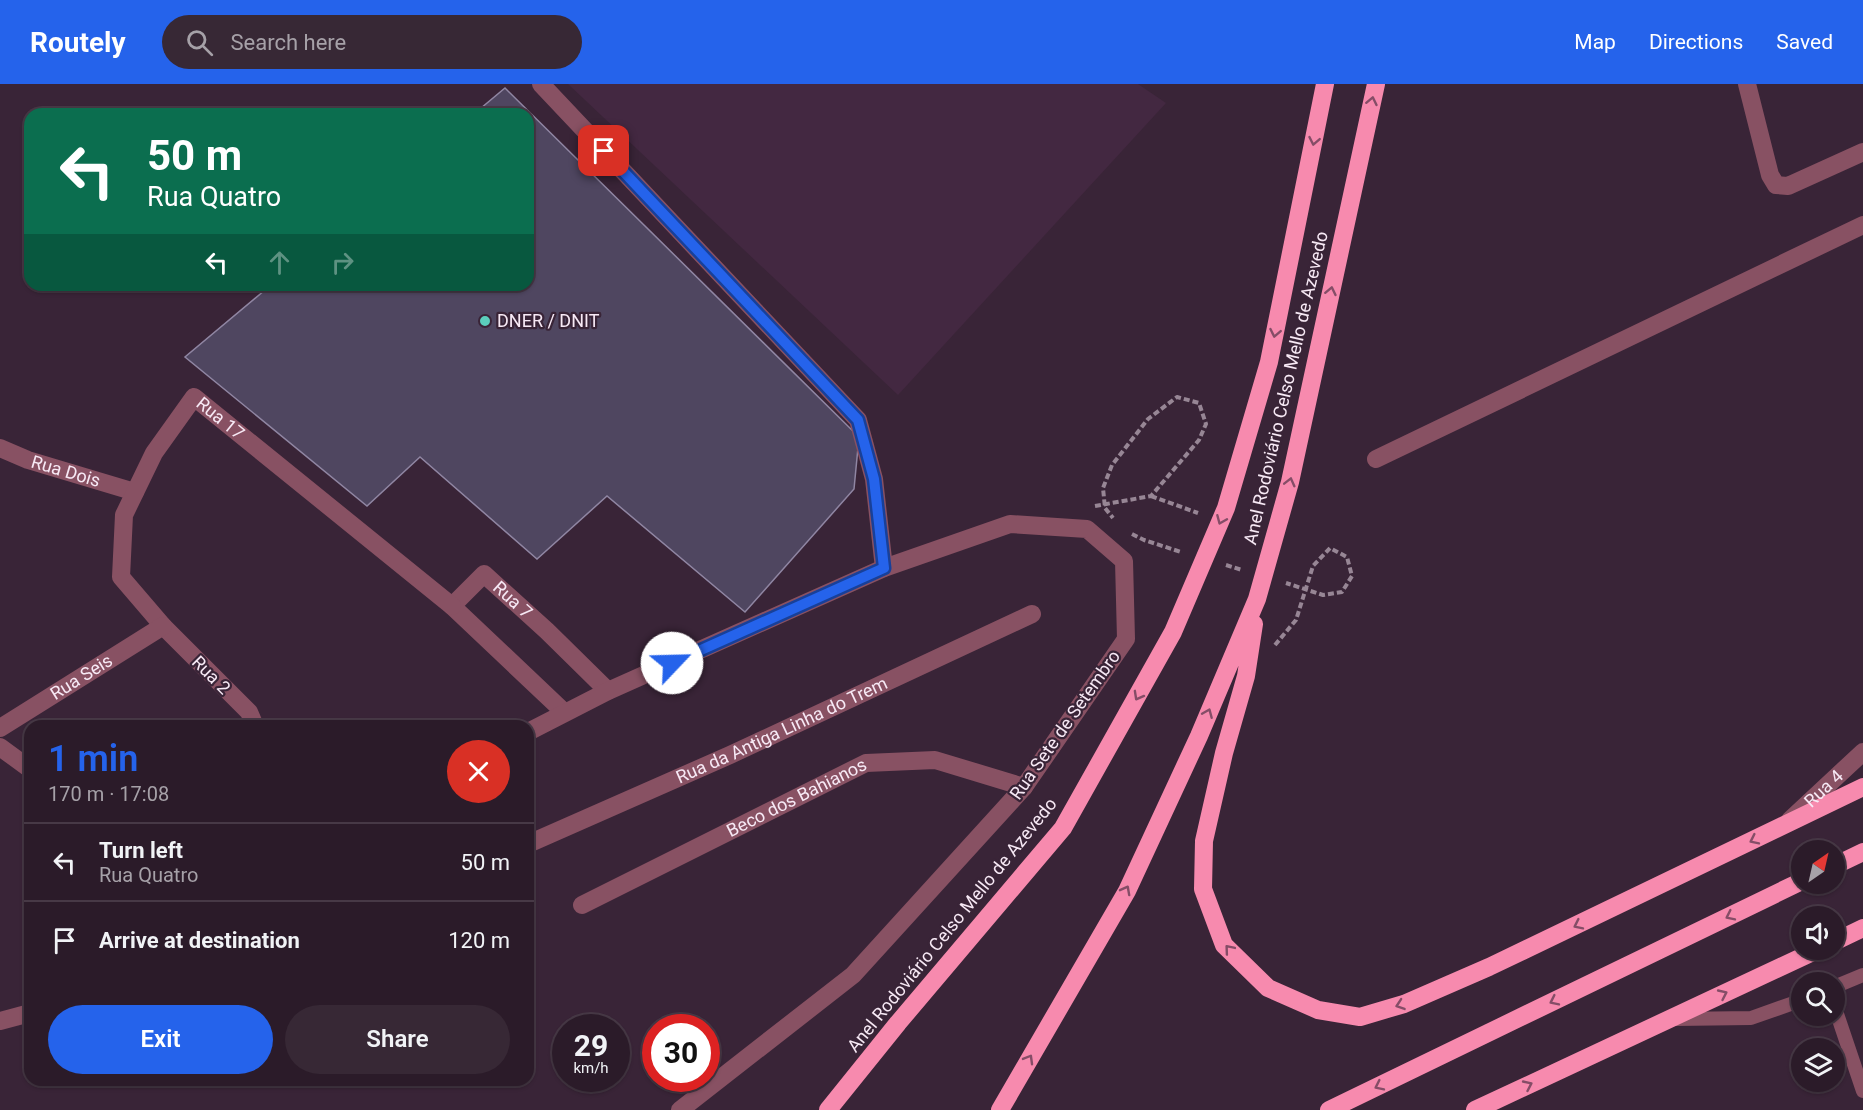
<!DOCTYPE html>
<html lang="en">
<head>
<meta charset="utf-8">
<style>
	:root { --surface:#2b1b29; --page:#372835; --text:#f1f3f6; --muted:#a6a1a8; --line:#473946; --accent:#2563eb }
	body { margin:0; font-family:Roboto,sans-serif; background:var(--page); color:var(--text); height:100vh; display:flex; flex-direction:column; font-size:22px; white-space:nowrap }
	* { box-sizing:border-box; margin:0 }
	p { font-size:20px; color:var(--muted) }
	.icon { flex:none; width:33px; height:33px; fill:none; stroke:currentColor; stroke-width:2; stroke-linecap:round; stroke-linejoin:round }
	.map { position:relative; flex:1; overflow:hidden }
	.details { position:absolute; left:24px; top:636px; width:510px; height:366px; display:flex; flex-direction:column; background:var(--surface); border-radius:18px; box-shadow:0 2px 4px #0004,0 0 0 2px var(--line) }
	.details>* { flex:none }
	.banner { position:absolute; left:24px; top:24px; width:510px; height:183px; border-radius:18px; box-shadow:0 2px 4px #0004,0 0 0 2px var(--line); background:#0b6e4f; color:#fff; overflow:hidden }
	.needle { width:39px; rotate:34deg }
	.controls { position:absolute; left:1791px; top:756px; display:grid; gap:12px }
	.controls a { display:grid; place-items:center; width:54px; height:54px; border-radius:50%; background:var(--surface); box-shadow:0 2px 4px #0004,0 0 0 2px var(--line); font-size:30px }
	.speed { position:absolute; left:552px; top:930px; display:flex; gap:12px; font-size:30px; font-weight:700; text-align:center }
	.speed>* { display:grid; place-content:center; width:78px; height:78px; border-radius:50%; background:var(--surface); box-shadow:0 2px 4px #0004,0 0 0 2px var(--line); line-height:1 }
	.speed small { font-size:15px; font-weight:400 }
	.speed .limit { border:9px solid #d22; background:#fff; color:#111 }
	.pin { position:absolute; display:grid; place-items:center; width:51px; height:51px; color:#fff; margin:-26px; border-radius:12px; box-shadow:0 3px 9px #0006 }
	.me { position:absolute; width:66px; margin:-33px; rotate:66deg; stroke-linejoin:round; filter:drop-shadow(0 0 4px #0008) }
	.turn { display:flex; align-items:center; gap:21px; height:126px; padding:0 24px; font-size:27px }
	.turn .icon { width:78px; height:78px; stroke-width:2.5 }
	.turn b { display:block; font-size:42px; line-height:51px }
	.lanes { display:flex; align-items:center; height:57px; padding:0 24px; background:#0003; justify-content:center; gap:30px; direction:ltr }
	.lanes .off { opacity:.35 }
	.round { display:grid; place-items:center; flex:none; width:63px; height:63px; border-radius:32px; background:var(--page) }
	.head { display:flex; align-items:center; justify-content:space-between; height:102px; padding:0 24px }
	h1 { font-size:36px; font-weight:600; line-height:45px; color:var(--accent) }
	.button { display:flex; gap:12px; margin-top:auto; padding:12px 24px }
	.button a { flex:1; height:69px; border-radius:36px; background:var(--accent); color:#fff; font-size:24px; font-weight:600; line-height:69px; text-align:center }
	.button a+a { background:var(--page); color:var(--text) }
	ul { padding:0; list-style:none }
	li { display:flex; align-items:center; gap:18px; height:78px; padding:0 24px; border-top:2px solid var(--line) }
	li div { flex:1 }
	li b { display:block; font-size:22px }
	li em { font-style:normal }
	header { display:flex; align-items:center; gap:36px; box-sizing:border-box; height:84px; padding:0 30px; background:var(--accent); color:#fff }
	header strong { font-size:28px }
	nav { display:flex; gap:33px; margin-inline-start:auto; font-size:21px }
	.search { width:420px; height:54px; background:var(--page); display:flex; align-items:center; gap:15px; box-sizing:border-box; padding:0 21px; border-radius:33px; color:var(--muted); font-size:22px }
	.map>svg:first-child { display:block }
	.built { fill:#432841 }
	.building { fill:#4f4660; stroke:#9086a3; stroke-width:1.5 }
	.lines { fill:none; stroke-linecap:round; stroke-linejoin:round }
	.path { stroke:#978695; stroke-width:4; stroke-dasharray:6 3; stroke-linecap:butt }
	.lane { stroke:#885163; stroke-width:14 }
	.street { stroke:#885163; stroke-width:18 }
	.highway { stroke:#f78aae; stroke-width:18 }
	.oneway { stroke:#854d67 }
	.route-casing { stroke:#184099; stroke-width:15 }
	.route { stroke:#2563eb; stroke-width:10 }
	.poi-dot { fill:#5bcebc; stroke:#392437; stroke-width:2 }
	.labels { text-anchor:middle; stroke-width:4.5; stroke-linejoin:round; paint-order:stroke }
	.poi-label { font-size:18px; fill:#f7e9f5; stroke:#392437; text-anchor:start }
	.street-label { font-size:18px; fill:#f7e9f5; stroke:#392437 }
</style>
</head>
<body>
<header>
<strong>Routely</strong>
<div class="search"><svg class="icon" aria-label="search" viewBox="0 0 24 24"><circle cx="10" cy="10" r="6"/><path d="M15 15l6 6"/></svg>Search here</div>
<nav><a>Map</a><a>Directions</a><a>Saved</a></nav>
</header>
<div class="map">
<svg width="1863" height="1026" viewBox="0 0 1863 1026">
	<rect width="100%" height="100%" fill="#392437"/>
	<path class="built" d="M568,0h570l28,19 -268,292z"/>
	<path class="building" d="M505,4l354,349 -5,52 -109,123 -138,-116 -70,63 -117,-102 -53,49 -182,-149 86,-72h257v-171h-54z"/>
	<g class="lines">
		<path class="path" d="M1151,412l47,17
			M1095,422l56,-10 48,-56 7,-16 -7,-21 -22,-6 -29,22 -36,46 -9,23 2,20 8,10
			M1132,450l12,6 37,12
			M1226,481l16,5
			M1275,561l21,-25 17,-54 17,-18 17,9 5,19 -10,16 -19,3 -37,-12"/>
		<path class="lane" d="M1834,903l29,-12
			M1834,921l29,86
			M1675,935l76,-1 51,-18"/>
		<g class="street">
			<path d="M541,0l317,336 16,59 10,89"/>
			<path d="M1747,0l23,91 6,10 12,1 75,-34"/>
			<path id="s1" d="M0,364l28,12 107,32"/>
			<path d="M1376,375l487,-234"/>
			<path id="s2" d="M564,628l-112,-106 32,-32 63,57 61,60"/>
			<path id="s3" d="M255,642l-6,-14 -86,-86 -42,-49 3,-62 30,-62 40,-56 258,209"/>
			<path id="s4" d="M0,644l163,-102"/>
			<path d="M528,648l80,-41 276,-123 126,-44 77,5 37,32 2,78 -102,148 -171,188 -173,135"/>
			<path d="M0,663l30,22"/>
			<path id="s5" d="M1790,736l73,-68"/>
			<path id="s6" d="M528,760l202,-89 302,-141"/>
			<path id="s7" d="M582,821l284,-142 69,-3 89,27"/>
			<path d="M0,937l30,-8"/>
		</g>
		<path class="highway" d="M1254,540l-8,52 -22,77 -20,88 -1,48 21,56 44,43 50,22 42,7 44,-13 85,-37 374,-180
			M1834,782l29,-14
			M1834,858l29,-14
			M828,1026l70,-87 165,-195 110,-196 53,-124 43,-146 56,-278
			M1000,1026l127,-219 72,-155 58,-137 33,-117 86,-398
			M1329,1026l473,-229
			M1475,1026l342,-160"/>
	</g>
	<defs><path id="oneway-chevron" d="M-2-3.5L2.5 0L-2 3.5" fill="none" stroke-width="1.6" stroke-linecap="round" stroke-linejoin="round" transform="scale(1.5)"/></defs>
	<g class="oneway">
		<use href="#oneway-chevron" transform="translate(1372 17) rotate(-78)"/>
		<use href="#oneway-chevron" transform="translate(1314 57) rotate(101)"/>
		<use href="#oneway-chevron" transform="translate(1331 207) rotate(-78)"/>
		<use href="#oneway-chevron" transform="translate(1275 249) rotate(101)"/>
		<use href="#oneway-chevron" transform="translate(1290 398) rotate(-76)"/>
		<use href="#oneway-chevron" transform="translate(1221 436) rotate(113)"/>
		<use href="#oneway-chevron" transform="translate(1138 612) rotate(119)"/>
		<use href="#oneway-chevron" transform="translate(1208 629) rotate(-67)"/>
		<use href="#oneway-chevron" transform="translate(1754 756) rotate(154)"/>
		<use href="#oneway-chevron" transform="translate(1126 806) rotate(-62)"/>
		<use href="#oneway-chevron" transform="translate(1730 832) rotate(154)"/>
		<use href="#oneway-chevron" transform="translate(1578 841) rotate(154)"/>
		<use href="#oneway-chevron" transform="translate(1229 865) rotate(-130)"/>
		<use href="#oneway-chevron" transform="translate(1723 910) rotate(-25)"/>
		<use href="#oneway-chevron" transform="translate(1554 917) rotate(154)"/>
		<use href="#oneway-chevron" transform="translate(1400 921) rotate(161)"/>
		<use href="#oneway-chevron" transform="translate(1029 975) rotate(-60)"/>
		<use href="#oneway-chevron" transform="translate(1528 1001) rotate(-25)"/>
		<use href="#oneway-chevron" transform="translate(1379 1002) rotate(154)"/>
	</g>
	<g class="lines">
		<g class="route-casing">
			<path id="route" d="M604,67l254,269 16,59 10,89 -212,95"/>
		</g>
		<use href="#route" class="route"/>
	</g>
	<circle class="poi-dot" cx="485" cy="237" r="6"/>
	<g class="labels">
		<g class="poi-label">
			<text x="497" y="243">DNER / DNIT</text>
		</g>
		<g class="street-label">
			<text transform="translate(1286 304) rotate(-77)" y="6">Anel Rodoviário Celso Mello de Azevedo</text>
			<text dy="6" stroke="none"><textPath href="#s3" startOffset="435">Rua 17</textPath></text>
			<text dy="6" stroke="none"><textPath href="#s1" startOffset="70">Rua Dois</textPath></text>
			<text dy="6" stroke="none"><textPath href="#s2" startOffset="238">Rua 7</textPath></text>
			<text transform="translate(211 591) rotate(45)" y="6">Rua 2</text>
			<text dy="6" stroke="none"><textPath href="#s4" startOffset="96">Rua Seis</textPath></text>
			<text transform="translate(1065 641) rotate(-55)" y="6">Rua Sete de Setembro</text>
			<text dy="6" stroke="none"><textPath href="#s6" startOffset="278">Rua da Antiga Linha do Trem</textPath></text>
			<text dy="6" stroke="none"><textPath href="#s5" startOffset="46">Rua 4</textPath></text>
			<text dy="6" stroke="none"><textPath href="#s7" startOffset="240">Beco dos Bahianos</textPath></text>
			<text transform="translate(952 841) rotate(-51)" y="6">Anel Rodoviário Celso Mello de Azevedo</text>
		</g>
	</g>
</svg>
<div class="controls">
<a><svg class="needle" viewBox="-14 -14 28 28"><path d="M0-13l5 13h-10z" fill="#e53935"/><path d="M0 13l5-13h-10z" fill="#a6a1a8"/></svg></a>
<a><svg class="icon" aria-label="sound" viewBox="0 0 24 24"><path d="M4 9h4l5-4v14l-5-4H4zM17 9q2 3 0 6"/></svg></a>
<a><svg class="icon" aria-label="search" viewBox="0 0 24 24"><circle cx="10" cy="10" r="6"/><path d="M15 15l6 6"/></svg></a>
<a><svg class="icon" aria-label="layers" viewBox="0 0 24 24"><path d="M12 4l9 5-9 5-9-5zM3 14l9 5 9-5"/></svg></a>
</div>
<div class="speed"><div>29<small>km/h</small></div><div class="limit">30</div></div>
<div class="pin" style="left:604px;top:67px;background:#d93025"><svg class="icon" aria-label="arrive" viewBox="0 0 24 24"><path d="M6 21V4h12l-3 4 3 4H6"/></svg></div>
<svg class="me" style="left:672px;top:579px" viewBox="-20 -20 40 40"><circle r="19" fill="#fff"/><path d="M0-13L10 11 0 6-10 11z" fill="#2563eb"/></svg>
<div class="banner">
<div class="turn"><svg class="icon" aria-label="left" viewBox="0 0 24 24"><path d="M17 20v-9H6M10 6l-5 5 5 5"/></svg><div><b>50 m</b>Rua Quatro</div></div>
<div class="lanes"><svg class="icon" aria-label="left" viewBox="0 0 24 24"><path d="M17 20v-9H6M10 6l-5 5 5 5"/></svg><svg class="icon off" aria-label="ahead" viewBox="0 0 24 24"><path d="M12 20V5M6 11l6-6 6 6"/></svg><svg class="icon off" aria-label="right" viewBox="0 0 24 24"><path d="M7 20v-9h11M14 6l5 5-5 5"/></svg></div>
</div>
<section class="details">
<div class="head"><div><h1>1 min</h1><p>170 m · 17:08</p></div><a class="round" style="background:#d93025;color:#fff"><svg class="icon" aria-label="close" viewBox="0 0 24 24"><path d="M6 6l12 12M18 6L6 18"/></svg></a></div>
<ul>
<li><svg class="icon" aria-label="left" viewBox="0 0 24 24"><path d="M17 20v-9H6M10 6l-5 5 5 5"/></svg><div><b>Turn left</b><p>Rua Quatro</p></div><em>50 m</em></li>
<li><svg class="icon" aria-label="arrive" viewBox="0 0 24 24"><path d="M6 21V4h12l-3 4 3 4H6"/></svg><div><b>Arrive at destination</b></div><em>120 m</em></li>
</ul>
<div class="button"><a>Exit</a><a>Share</a></div>
</section>
</div>
</body>
</html>
